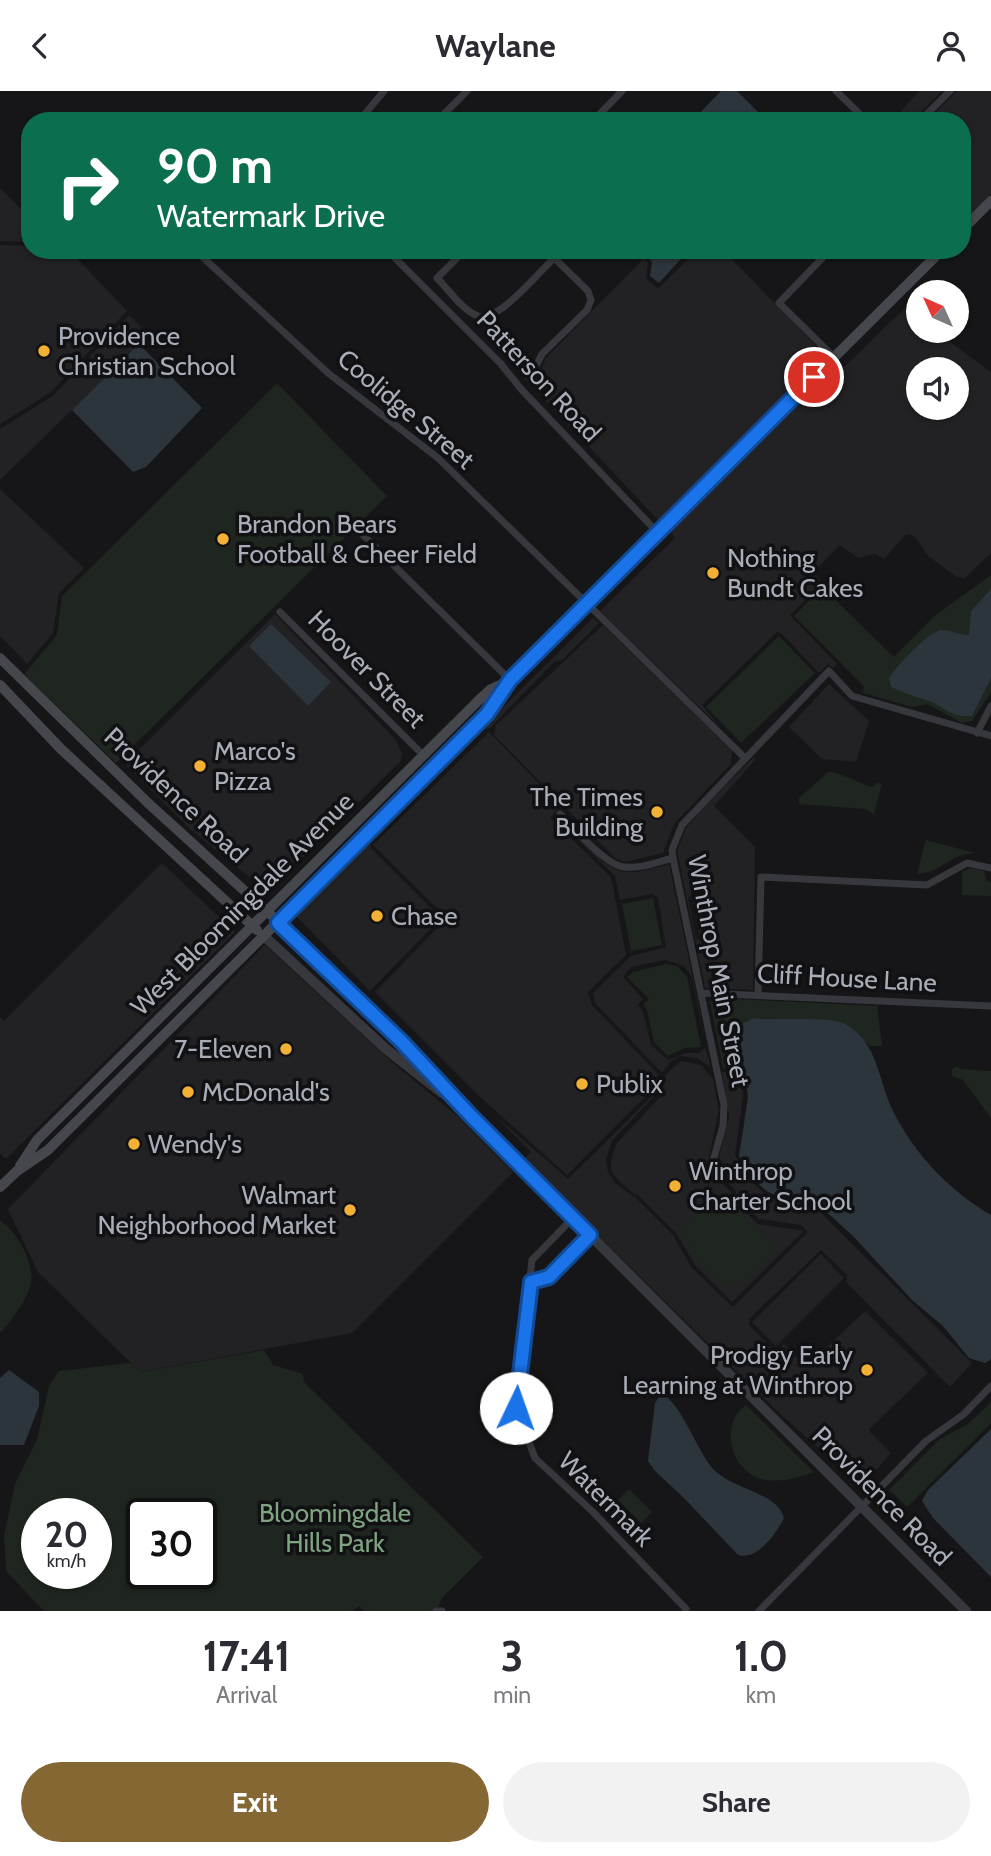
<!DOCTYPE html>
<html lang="en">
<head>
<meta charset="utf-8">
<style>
	:root { --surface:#fff; --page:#f2f2f3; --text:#2b2b33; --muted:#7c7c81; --accent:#856733 }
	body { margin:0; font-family:Cabin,sans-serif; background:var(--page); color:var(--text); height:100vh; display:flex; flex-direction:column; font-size:26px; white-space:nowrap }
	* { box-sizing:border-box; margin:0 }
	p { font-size:23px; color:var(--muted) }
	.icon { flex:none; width:38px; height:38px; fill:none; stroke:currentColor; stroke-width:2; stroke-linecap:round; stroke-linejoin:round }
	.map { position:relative; height:1520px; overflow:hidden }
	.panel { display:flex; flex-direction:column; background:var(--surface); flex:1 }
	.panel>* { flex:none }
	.banner { position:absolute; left:21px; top:21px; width:950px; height:147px; border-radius:28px; box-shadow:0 2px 5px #0004; background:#0b6e4f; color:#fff; overflow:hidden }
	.needle { width:46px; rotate:315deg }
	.buttons { position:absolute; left:906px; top:189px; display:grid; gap:14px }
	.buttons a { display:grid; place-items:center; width:63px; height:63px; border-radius:50%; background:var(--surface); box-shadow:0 2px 5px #0004; font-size:35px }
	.speed { position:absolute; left:21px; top:1407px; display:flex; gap:14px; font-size:35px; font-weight:700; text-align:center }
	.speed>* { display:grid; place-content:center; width:91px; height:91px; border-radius:50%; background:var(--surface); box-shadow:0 2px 5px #0004; line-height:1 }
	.speed small { font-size:18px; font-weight:400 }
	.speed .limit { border:4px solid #111; border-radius:10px; background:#fff; color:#111 }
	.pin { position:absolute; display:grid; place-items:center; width:60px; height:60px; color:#fff; margin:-30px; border:4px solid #fff; border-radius:50%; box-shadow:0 2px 7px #0007 }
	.me { position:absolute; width:77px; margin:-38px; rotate:3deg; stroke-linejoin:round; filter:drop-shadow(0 0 5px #0008) }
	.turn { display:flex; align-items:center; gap:24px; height:147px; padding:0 21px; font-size:32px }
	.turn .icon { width:91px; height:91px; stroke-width:2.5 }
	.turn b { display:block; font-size:49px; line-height:60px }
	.eta { display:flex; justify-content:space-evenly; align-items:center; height:119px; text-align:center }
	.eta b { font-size:42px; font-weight:700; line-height:49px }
	.action { display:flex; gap:14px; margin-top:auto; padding:14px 21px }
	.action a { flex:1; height:80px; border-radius:42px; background:var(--accent); color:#fff; font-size:28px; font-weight:700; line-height:80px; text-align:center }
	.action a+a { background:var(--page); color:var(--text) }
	header { display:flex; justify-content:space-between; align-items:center; height:91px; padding:0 21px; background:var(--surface); font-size:32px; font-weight:700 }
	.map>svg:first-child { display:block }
	.built { fill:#222225; fill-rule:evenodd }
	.green { fill:#1e261f; fill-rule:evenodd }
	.water { fill:#2c353c }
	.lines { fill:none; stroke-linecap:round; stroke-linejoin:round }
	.minor { stroke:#37383d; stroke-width:7 }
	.tertiary { stroke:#37383d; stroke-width:10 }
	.secondary { stroke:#45474d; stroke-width:10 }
	.route-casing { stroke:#114b97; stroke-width:18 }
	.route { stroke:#1a73e8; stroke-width:12 }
	.poi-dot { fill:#f2b134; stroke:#111113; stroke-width:2.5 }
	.labels { text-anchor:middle; stroke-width:7; stroke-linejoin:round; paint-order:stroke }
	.poi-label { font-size:26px; fill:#a8adb8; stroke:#111113; text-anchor:start }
	.street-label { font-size:26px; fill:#a8adb8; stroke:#111113 }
	.park-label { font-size:26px; fill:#7fa381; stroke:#111113 }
</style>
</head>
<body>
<header><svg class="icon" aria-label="back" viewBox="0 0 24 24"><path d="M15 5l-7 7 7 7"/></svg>Waylane<svg class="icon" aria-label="person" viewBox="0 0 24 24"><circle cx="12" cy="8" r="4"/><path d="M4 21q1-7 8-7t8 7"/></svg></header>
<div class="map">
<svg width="991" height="1520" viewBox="0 0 991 1520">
	<rect width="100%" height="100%" fill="#161618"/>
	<path class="built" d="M919,0h23l-30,30h-20z
		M957,0h34v103l-21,21 -7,-8 -1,-86h-35z
		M0,97l30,29 -3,25 -27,-1z
		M0,154l30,1v4h39l58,61 -76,81 -51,32z
		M697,159h26l104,107 -166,166 -137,-145 7,-7 8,3 7,-16 98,-100 4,5 -2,15 12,11z
		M905,217l14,11v12h16l56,41v181l-26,25 -8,-1 -29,-21 -12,-18 -6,-4 -5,1 -21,24 -9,-5 -17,4 -18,-13 -26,26 8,12 -32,32 47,49 -4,4 -5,-4 -9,9 -37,-39 -5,-2 -75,73 18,22 -120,-116 75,-73 -6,-8 168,-168 7,5zM919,278h38v39h-38z
		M129,224l20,20 -149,145v-51l54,-34z
		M0,398l84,79 -25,25 -6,40 -26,31 -27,-28z
		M275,523l121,126 6,14 -2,8 -122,119 -9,1 -16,-2 -63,-51 -65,-65z
		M593,527l6,5 -37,37 -8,2 -64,66 -5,1 -115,114 1,5 70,70 -71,73 -76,-77z
		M603,534l129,125 -1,14 -57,60 -11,29 -38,9 -10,-4 -121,-123 2,-10z
		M829,593l40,37 -13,41 -34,-3 -33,-32z
		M489,641l72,74 -11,12 61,59 15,78 -38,37 4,13 66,69 -6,16 -85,85 -88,-79 -104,-104 72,-74 -74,-73z
		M754,666l2,2 -42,47 41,41 -2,143 -48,-2 -28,-137 9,-23 14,-17zM698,796l7,2 5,7v44l-3,3 -11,-4 -8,-41z
		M556,727l47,44 16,9 18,1 32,-8 28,134 7,43 -12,-64 -8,-11 -19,-6 -34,7 -8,10 20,22 -5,6 5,6 8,34 17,15 18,-7h14l5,-6 6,20 -15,-9 -16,-2 -9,5 -9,12 -67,-70 -2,-10 38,-37 35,-9 -8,-49 -6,-4 -32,6 -5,-24z
		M162,772l73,69 -229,227 -6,-6v-136l4,4z
		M265,854l127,117 65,54 56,56 -161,161 -212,39 -102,-100 -30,-63z
		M681,970l20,4 12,14 6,31 -12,57 25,26 -3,3 29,28 46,7 -72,71 -37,-37 -19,-32 -39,-39 -2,1 -17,-15 -6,-8 -1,-11 5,-17 44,-47 6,-23z
		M722,981l19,1 2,23 -8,59 13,23 17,16 15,7 28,-1 164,163 -22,24 -104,-105 1,-7 -26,-25 -72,69v6l24,24 5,1 6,-6 22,23 59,-56 63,62 -60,57 23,23 -30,33 -85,-76 -254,-249 9,-9 -40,-40 77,67 87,-86 5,-12 -4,13 -44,47 -6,18 2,13 7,11 22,16 36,36 19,33 41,39 75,-75 -7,-7 -42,-6 -24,-23 1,-5 -16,-17 4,-3 -6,-9 11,-45z
		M821,1163l23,24 -68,68 -24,-24z"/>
	<path class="green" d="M277,292l110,113 -271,267 -92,-89 33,-39 5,-39z
		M991,484v117l-19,29 -10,2 -35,-19 -15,3 -49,-14 1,-7 -70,-70 28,-29 72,70 39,-40z
		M779,545l36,37 -74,70 -35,-36z
		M828,681c13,0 30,11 44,15l5,-4 5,1 -8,30 -9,-5 -66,-5v-6z
		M926,749l49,13c-26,1 -34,20 -58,21z
		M970,777l14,3 3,10 4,1v14l-29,-1v-23z
		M699,801l6,4v43l-6,-5 -7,-37z
		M653,807l9,47 -31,6 -9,-47z
		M666,873l11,2 10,11 14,70 -16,1 -17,8 -14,-14 -7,-32 -4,-5 6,-6 -22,-22 6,-5z
		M714,907l163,8 5,40h-12l-27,-23 -89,-5 -14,19 5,32 -22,-1 -13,-66z
		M957,975l4,3 30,2v47l-28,-38 -11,-4v-7z
		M720,1100l57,59 -31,31 -16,2 -5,5 -29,-28 -16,-29z
		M0,1129c17,12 37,45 30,67 -6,17 -18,33 -30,46z
		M264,1259l9,15 30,9 1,8 179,175 -41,41 -6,13h-72l-5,-5 -6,5h-309l-38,-40 -2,-35 11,-52 22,-45 12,-53 10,-15 71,-8 11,9zM37,1423h59v59h-59zM142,1423h59v59h-59z
		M991,1311v21l-84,84 -18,-17 51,-51 28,-15z
		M746,1314l68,67c-16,6 -30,10 -48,8 -34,-5 -49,-54 -20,-75z
		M629,1398l23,23 -11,11 -23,-23z"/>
	<path class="water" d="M721,0h16l21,21 -2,9h-64z
		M645,159h44l-30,33 -9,-7 2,-13z
		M139,253l63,64 -56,59 -13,5 -61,-62z
		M991,498v89l-19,38c-21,2 -27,-9 -43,-15 -13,-4 -25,-8 -38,-14l-2,-9c7,-11 39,-47 53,-48 8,0 18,5 27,5l2,-24z
		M271,533l60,58 -23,24 -59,-60z
		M754,927c22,3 75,-2 91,6 33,17 33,57 48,87 22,44 56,79 98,104v144l-6,4 -16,-5 -26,-32 -31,-26 -58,-63 -45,-41c-9,-2 -18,2 -27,1 -20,-2 -34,-26 -43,-41l9,-59 -8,-59 2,-14z
		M9,1279l30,22v14l-15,39h-24v-67z
		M661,1303c20,7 36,58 53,76 20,20 63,22 70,48 -8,16 -27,43 -46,37l-54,-57 -29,-27 -7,-10 7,-58z
		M991,1338v148l-58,-59 -11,-17 6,-11z"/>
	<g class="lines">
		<path class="minor" d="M836,0l31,30
			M90,26l4,4
			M359,30l25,-30
			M437,30l30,-30
			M593,30l29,-30
			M920,30l30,-30
			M195,159l133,123 110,85 307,300
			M387,159l114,114 20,25 137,144
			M465,159l-28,28c11,11 26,33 41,38 20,7 61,-44 76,-58
			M830,159l-51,53 55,54
			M535,277l7,-14 45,-44 4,-10 -3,-9 -42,-41
			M361,442l149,147
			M280,521l144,144
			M977,642l14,-27
			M560,723c14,14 45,51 64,53 16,2 34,-5 49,-9
			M701,902l290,13
			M758,904l3,-118 166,8 40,-22 24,5
			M717,1079l-4,-9 10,-35 1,-21 -51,-247 -1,-8 10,-25 147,-154 23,25 139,40
			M573,1127l-41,42 -16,148 19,50 58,54 93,97
			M531,1190l18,-4 41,-42
			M436,1520h6
			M759,1520l167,-170 38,-27 27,-28"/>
		<path class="tertiary" d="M278,832l123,118 69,74 496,496
			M264,845l122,113 56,44"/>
		<path class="secondary" d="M962,139l29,-29
			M0,567l148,145 123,112
			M0,594l61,64 196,181
			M20,1075l17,-26 442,-440 12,-11 18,-8
			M0,1096l17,-16 31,-21 439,-436 23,-34 432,-430"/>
	</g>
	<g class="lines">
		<g class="route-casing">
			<path id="route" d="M516,1317l15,-126 18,-5 41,-42 -120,-120 -69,-74 -123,-118 209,-209 23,-34 304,-303"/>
		</g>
		<use href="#route" class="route"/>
	</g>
	<g class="poi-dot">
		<circle cx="44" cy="260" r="7"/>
		<circle cx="223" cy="448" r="7"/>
		<circle cx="713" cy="482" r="7"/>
		<circle cx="200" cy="675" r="7"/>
		<circle cx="657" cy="721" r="7"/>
		<circle cx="377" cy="825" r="7"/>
		<circle cx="286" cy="958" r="7"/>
		<circle cx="582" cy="993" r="7"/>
		<circle cx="188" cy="1001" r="7"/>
		<circle cx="134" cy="1053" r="7"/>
		<circle cx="675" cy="1095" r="7"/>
		<circle cx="350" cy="1119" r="7"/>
		<circle cx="867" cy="1279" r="7"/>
	</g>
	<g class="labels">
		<g class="poi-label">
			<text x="58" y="254">Providence<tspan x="58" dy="30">Christian School</tspan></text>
			<text x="237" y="442">Brandon Bears<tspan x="237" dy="30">Football &amp; Cheer Field</tspan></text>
			<text x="727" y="476">Nothing<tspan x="727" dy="30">Bundt Cakes</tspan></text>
			<text x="214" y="669">Marco's<tspan x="214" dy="30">Pizza</tspan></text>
			<text x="643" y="715" text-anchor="end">The Times<tspan x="643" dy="30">Building</tspan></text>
			<text x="391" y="834">Chase</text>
			<text x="272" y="967" text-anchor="end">7-Eleven</text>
			<text x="596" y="1002">Publix</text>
			<text x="202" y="1010">McDonald's</text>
			<text x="148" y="1062">Wendy's</text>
			<text x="689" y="1089">Winthrop<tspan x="689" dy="30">Charter School</tspan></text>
			<text x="336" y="1113" text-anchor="end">Walmart<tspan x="336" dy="30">Neighborhood Market</tspan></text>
			<text x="853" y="1273" text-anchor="end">Prodigy Early<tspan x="853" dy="30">Learning at Winthrop</tspan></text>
		</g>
		<g class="street-label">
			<text transform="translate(539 285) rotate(47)" y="9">Patterson Road</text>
			<text transform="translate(406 318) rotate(40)" y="9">Coolidge Street</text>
			<text transform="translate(367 578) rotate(45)" y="9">Hoover Street</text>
			<text transform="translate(176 704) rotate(43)" y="9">Providence Road</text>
			<text transform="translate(242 813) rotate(-45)" y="9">West Bloomingdale Avenue</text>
			<text transform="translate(719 880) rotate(79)" y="9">Winthrop Main Street</text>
			<text transform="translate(847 887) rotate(3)" y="9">Cliff House Lane</text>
			<text transform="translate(882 1405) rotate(45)" y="9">Providence Road</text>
			<text transform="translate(606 1408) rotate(45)" y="9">Watermark</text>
		</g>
		<g class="park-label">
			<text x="335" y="1431">Bloomingdale<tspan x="335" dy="30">Hills Park</tspan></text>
		</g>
	</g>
</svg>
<div class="buttons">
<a><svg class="needle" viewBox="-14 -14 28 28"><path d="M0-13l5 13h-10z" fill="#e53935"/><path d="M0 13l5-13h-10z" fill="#7c7c81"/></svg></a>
<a><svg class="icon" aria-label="sound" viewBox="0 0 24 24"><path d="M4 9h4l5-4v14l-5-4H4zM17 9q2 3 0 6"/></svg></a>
</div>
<div class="speed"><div>20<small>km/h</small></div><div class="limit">30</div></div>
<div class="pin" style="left:814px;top:286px;background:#d93025"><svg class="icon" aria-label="arrive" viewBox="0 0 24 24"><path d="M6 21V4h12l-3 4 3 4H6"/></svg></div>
<svg class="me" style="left:516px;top:1317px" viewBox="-20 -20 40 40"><circle r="19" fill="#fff"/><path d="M0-13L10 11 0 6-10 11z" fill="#1a73e8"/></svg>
<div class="banner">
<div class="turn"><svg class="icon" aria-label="right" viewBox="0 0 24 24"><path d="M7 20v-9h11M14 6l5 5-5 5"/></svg><div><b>90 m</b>Watermark Drive</div></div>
</div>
</div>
<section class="panel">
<div class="eta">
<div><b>17:41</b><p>Arrival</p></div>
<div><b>3</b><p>min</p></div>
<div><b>1.0</b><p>km</p></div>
</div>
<div class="action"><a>Exit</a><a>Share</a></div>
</section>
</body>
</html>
